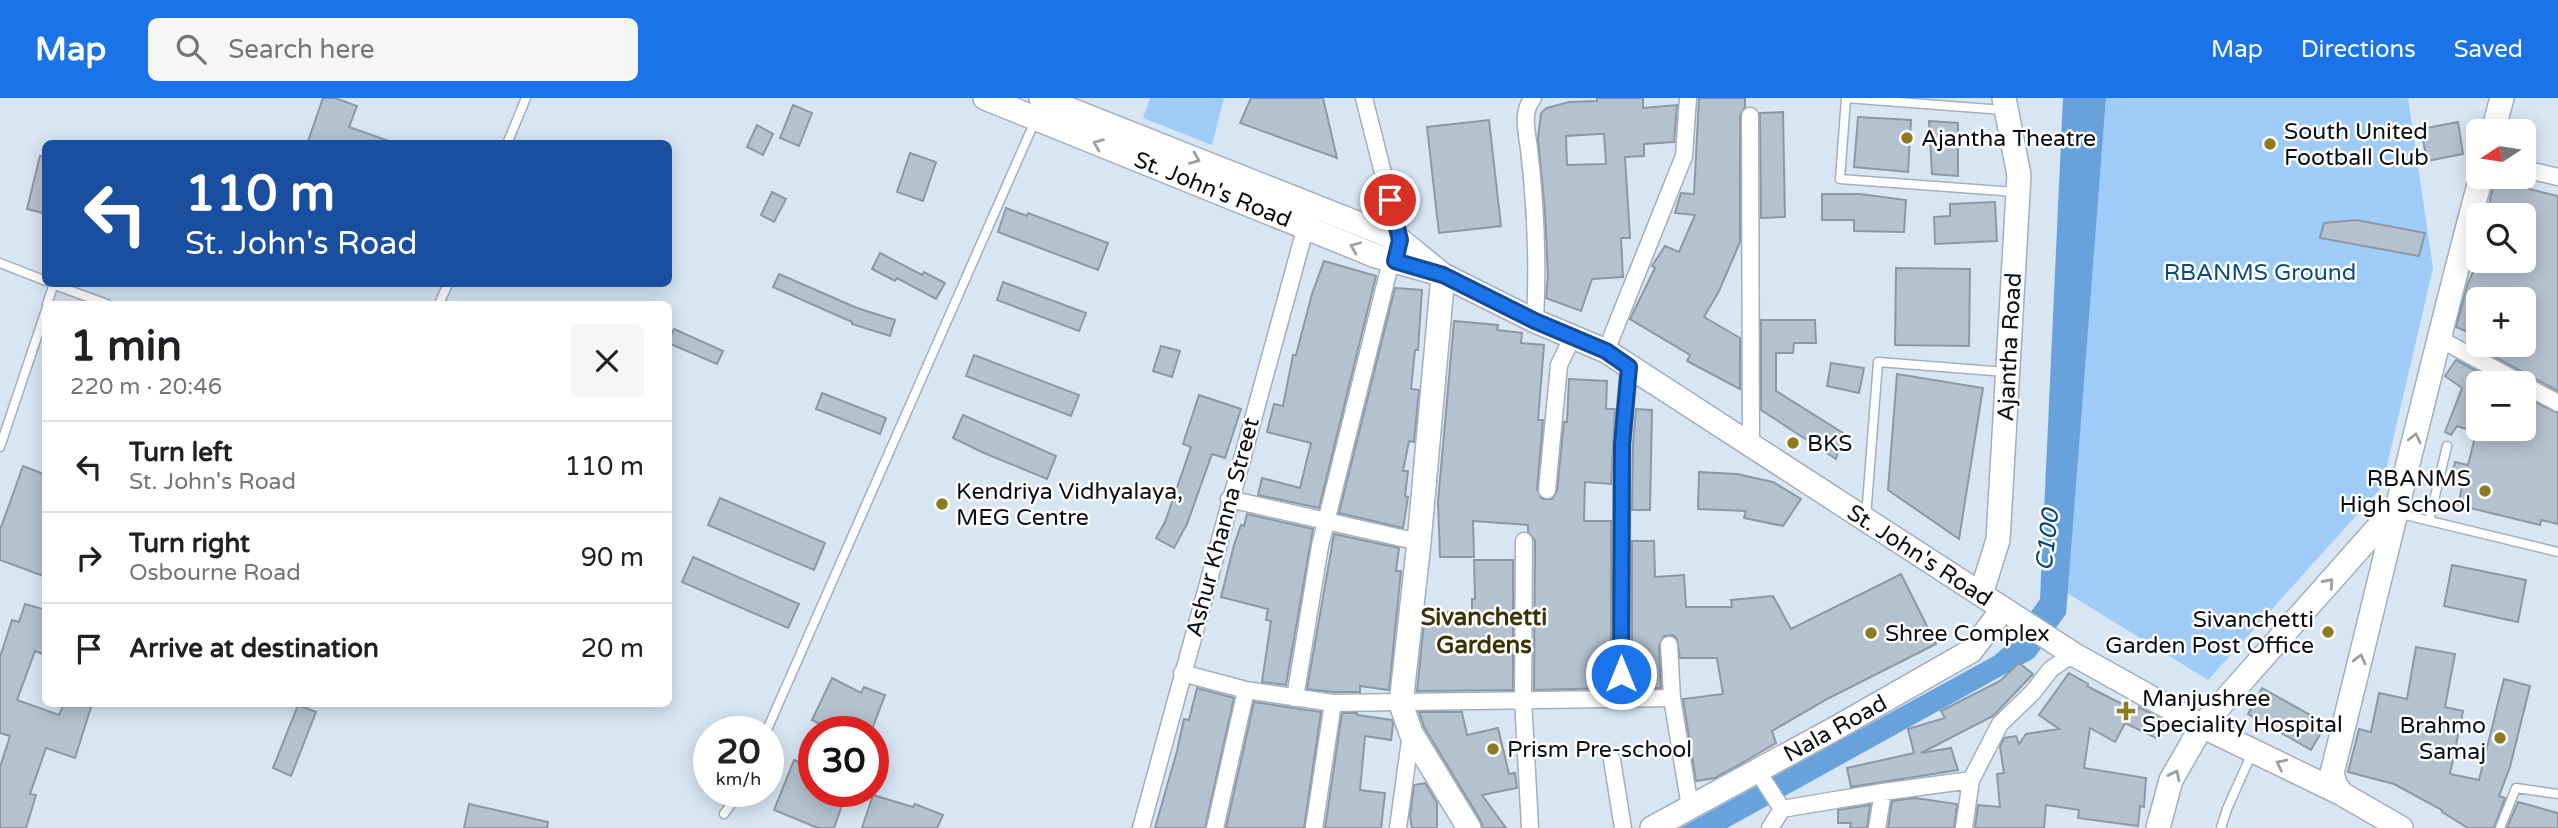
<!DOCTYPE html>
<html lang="en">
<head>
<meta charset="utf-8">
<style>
	:root { --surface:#fff; --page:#f6f6f6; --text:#202124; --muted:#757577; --line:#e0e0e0; --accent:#1a73e8 }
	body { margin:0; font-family:"Varela Round",sans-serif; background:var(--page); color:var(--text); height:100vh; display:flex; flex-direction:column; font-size:26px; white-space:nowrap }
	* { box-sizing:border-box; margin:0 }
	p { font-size:23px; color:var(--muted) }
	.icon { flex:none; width:38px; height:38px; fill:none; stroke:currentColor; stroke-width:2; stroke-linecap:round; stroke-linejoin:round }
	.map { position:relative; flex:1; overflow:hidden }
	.sheet { position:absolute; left:42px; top:203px; width:630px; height:406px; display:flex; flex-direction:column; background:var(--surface); border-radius:10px; box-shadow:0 4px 18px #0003 }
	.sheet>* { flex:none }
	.top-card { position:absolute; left:42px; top:42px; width:630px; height:147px; border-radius:10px; box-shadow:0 4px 18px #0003; background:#1a4fa0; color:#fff; overflow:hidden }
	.needle { width:46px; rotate:258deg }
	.buttons { position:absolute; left:2466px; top:21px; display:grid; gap:14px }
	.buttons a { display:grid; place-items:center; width:70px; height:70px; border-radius:10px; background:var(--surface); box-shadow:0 4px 18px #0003; font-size:35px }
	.speed { position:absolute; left:693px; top:618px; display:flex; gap:14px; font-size:35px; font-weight:700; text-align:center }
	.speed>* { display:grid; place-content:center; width:91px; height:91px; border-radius:50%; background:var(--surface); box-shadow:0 4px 18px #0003; line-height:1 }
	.speed small { font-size:18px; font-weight:400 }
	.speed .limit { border:10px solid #d22; background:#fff; color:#111 }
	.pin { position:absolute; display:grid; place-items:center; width:60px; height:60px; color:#fff; margin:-30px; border:4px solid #fff; border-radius:50%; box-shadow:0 2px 7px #0007 }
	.me { position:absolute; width:77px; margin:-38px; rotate:0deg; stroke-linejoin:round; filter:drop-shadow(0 0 5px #0008) }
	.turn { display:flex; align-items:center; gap:24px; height:147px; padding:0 28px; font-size:32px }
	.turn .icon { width:91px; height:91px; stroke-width:2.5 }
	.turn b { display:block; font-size:49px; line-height:60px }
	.round { display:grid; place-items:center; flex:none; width:74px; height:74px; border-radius:10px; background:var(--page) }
	.overview { display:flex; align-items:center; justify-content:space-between; height:119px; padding:0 28px }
	h1 { font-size:42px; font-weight:700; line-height:52px }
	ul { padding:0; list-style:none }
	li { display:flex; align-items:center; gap:21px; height:91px; padding:0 28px; border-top:2px solid var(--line) }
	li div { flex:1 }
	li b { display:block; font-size:26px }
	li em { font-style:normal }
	header { display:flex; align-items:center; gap:42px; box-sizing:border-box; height:98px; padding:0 35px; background:var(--accent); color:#fff }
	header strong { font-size:33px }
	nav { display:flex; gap:38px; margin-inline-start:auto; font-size:24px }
	.search { width:490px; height:63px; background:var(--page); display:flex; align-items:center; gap:18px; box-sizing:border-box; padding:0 24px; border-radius:10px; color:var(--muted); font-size:26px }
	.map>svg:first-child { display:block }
	.green { fill:#9fcbf9 }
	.water { fill:#67a2dd }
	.building { fill:#b4c1cf; stroke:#8c98a5; stroke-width:2; fill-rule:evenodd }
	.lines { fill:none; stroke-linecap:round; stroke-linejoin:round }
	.lane-casing { stroke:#a2afbc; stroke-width:11 }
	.street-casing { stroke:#a2afbc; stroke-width:19 }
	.secondary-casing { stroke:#a2afbc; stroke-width:26 }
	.lane { stroke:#fff; stroke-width:8 }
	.street { stroke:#fff; stroke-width:16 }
	.secondary { stroke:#fff; stroke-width:23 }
	.oneway { stroke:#9d9fa1 }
	.route-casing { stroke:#114b97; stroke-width:18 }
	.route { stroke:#1a73e8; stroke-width:12 }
	.poi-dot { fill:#8b7c22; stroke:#fff; stroke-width:2.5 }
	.labels { text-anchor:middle; stroke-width:5; stroke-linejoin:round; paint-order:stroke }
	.poi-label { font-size:23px; fill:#0a0e13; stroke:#fff; text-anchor:start }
	.street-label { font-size:23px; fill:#0a0e13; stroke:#fff }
	.park-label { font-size:23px; fill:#074b81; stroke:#fff }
	.water-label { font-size:24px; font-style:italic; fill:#00477d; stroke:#fff }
	.neighbourhood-label { font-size:24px; font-weight:bold; fill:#3a3308; stroke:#fff }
</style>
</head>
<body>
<header>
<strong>Map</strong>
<div class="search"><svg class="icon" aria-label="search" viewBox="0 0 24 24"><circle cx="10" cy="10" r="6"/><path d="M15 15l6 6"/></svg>Search here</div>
<nav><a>Map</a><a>Directions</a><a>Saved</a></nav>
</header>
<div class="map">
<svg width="2558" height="730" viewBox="0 0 2558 730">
	<rect width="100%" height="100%" fill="#d8e5f3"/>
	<path class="green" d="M1150,0h74l-12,47 -69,-27z
		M2106,0h302l25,170 -51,219 -174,193 -141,-87z"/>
	<path class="water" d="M2063,0h43l-40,516 -32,44 -307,170h-47l314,-172 16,-14 30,-43z"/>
	<path class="building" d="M323,0h12l22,8 -8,21 40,14v3h-82z
		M1251,0h72l14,60 -97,-35z
		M1597,0h46v10l34,-3 -3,37 -30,2v12l-19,1 5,81h-9l2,39 -31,2 -11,32 -35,-13 2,-22 -3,-63 -7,-75 3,-25 6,-5 22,-6 28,-1zM1599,36h5l2,30 -39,1 -1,-29z
		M1699,0h46v9l-5,9v126l-21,49 -15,26 36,21v51l-53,-28 3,-6 -60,-36 25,-51 -3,-2 13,-20 14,6 16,-37 -20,-2 6,-20 13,1z
		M793,7l19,8 -13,33 -19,-8z
		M1783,14l2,105 -24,1 -1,-105z
		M1858,19l53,3 -3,52 -54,-5z
		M1489,22l12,106 -62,7 -12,-106z
		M1929,23l29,2v53l-26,-2z
		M2458,24l5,32 -36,7 -6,-32z
		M757,27l16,9 -10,21 -16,-8z
		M910,55l26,9 -13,39 -26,-9z
		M40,58h6v58l-19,-5z
		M2495,79l35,8 -1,4 29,7v195l-91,-49 6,-8 -17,-7 12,-44 10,-22h46v-24l4,-22h-41zM2478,201h46v46h-46z
		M772,94l14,7 -12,23 -13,-7z
		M1822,96h38l46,6 -2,32 -50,-1v-11h-32z
		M1995,104l2,39 -62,3 -1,-27 16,-1v-12z
		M1006,110l21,8 1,-3 80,30 -10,27 -100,-38z
		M2356,122l69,13 -6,23 -99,-18 4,-15z
		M880,155l42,22 2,-3 21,11 -9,16 -39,-21 -2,3 -23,-12z
		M1324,163l52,15 -57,232 -61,-13 4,-17 38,10 11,-45 -44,-11 7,-28 9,2 10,-51h3l16,-61z
		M1896,170l74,1 -1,77 -74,-1z
		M779,176l78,34 38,12 -5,16 -38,-12v-2l-79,-35z
		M1003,184l83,31 -7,18 -82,-31z
		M1395,190l27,2 -4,60h-3l-4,39 8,1 -5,52 -5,-1 -6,30h5l-3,25 3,1 -5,31 -64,-15z
		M1761,222h54l1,23h-22l-1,10h-17v38l67,42 -7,26 -75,-49z
		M1454,223l44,4 -1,5 25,3 -1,10 23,2 -6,75h5l-6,69 5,10h10l5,-8 7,-69h3l2,-43 38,2 -1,28h9l-4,75 -26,-2 -1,39h27v167l-77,2 1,-149 -7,-9v-7l-55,-4 1,36h-34l-2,-55z
		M674,231l49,22 -6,13 -49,-21z
		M1161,248l19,5 -8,26 -19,-6z
		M974,257l105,40 -8,21 -105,-40z
		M2456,262l43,23h-21v11l-11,17 5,2 -6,16 -9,-3 -6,9 -6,-3 17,-44 -17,-12z
		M1831,265l33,5 -5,25 -32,-7z
		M1897,276l86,14 -24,151 -71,-49z
		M822,295l64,25 -6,16 -64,-25z
		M1199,297l42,14 -16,49 -13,-4 -25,70 -13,24 -18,-10 9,-16 26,-75 -8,-3z
		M2524,299l34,16v111l-17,-4 -1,5 -82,-20 4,-18 -12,-3 5,-22 13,3 9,-36h47z
		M1636,311l16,1 -2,100h-18l1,-66z
		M963,317l93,41 -9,23 -63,-26 -31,-15z
		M23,368l23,9v102l-46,-17v-30z
		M1699,374l38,2 36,8 28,17 -18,27 -39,-8 2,-7 -48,-2z
		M720,400l105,45 -11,27 -106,-45z
		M1247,416l66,15 -27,156 -24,-3 9,-61 -5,-1 2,-11 -47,-12 13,-52 7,-20 3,1z
		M1334,436l65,14 -3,23h5l-12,119 -29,-4v6h-26l-27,-3z
		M1632,443h22l1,36 29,-2 2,32h46l-1,-7 42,-4 18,33 110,-55 35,70 -107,54 -57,33 4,12 -32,19 -29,16 -19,3 -13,-82 40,-5 -6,-36h-37l-3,-19 -4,-4 -9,1 -5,10 2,42h-29z
		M693,459l106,47 -11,24 -106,-46z
		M1474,462h39v130l-96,1 8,-78 47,-2v-12h3z
		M2452,467l74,15 -8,42 -74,-16z
		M25,506l21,6v45l-11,-4 -18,49 42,15 5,-11h28l-17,54 -29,-10 -16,46 6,1 -10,33h-26v-61l10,-31 -10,-3v-76l12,-37 7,2z
		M2416,549l39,7 -10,53 18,4 -13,63 29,6 25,-101 26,7 -20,81 -11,29 6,2 -11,30h-26l-26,-16v-2l-48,-26 -46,-12 11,-43 12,3 8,-39 28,6z
		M2019,565l14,11 -40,42 -72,37 30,-5 7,22 -107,17 -4,-19 67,-15 -6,-24 37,-11 -4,-7 59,-30z
		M2069,575l19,11 -1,2 25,13 25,12 2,-4 26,14 -9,17 -31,-15 -10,19 -25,-14 -6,40 62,10 -2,29 -4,-1 -2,20 -60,-8 1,-8 -33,-5 -2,23h-69l3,-23 22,2 -3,-33 7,-1 -4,-26 4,-9 12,-2 3,8 7,-10 33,-5 -20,-14z
		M832,580l29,15 3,-6 21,8 -14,37h-35l-24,-12z
		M1197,590l37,10 -29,130h-50l22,-77 7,-32 5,1z
		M2262,590l64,36 -15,26 -63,-36z
		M1254,604l67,10 -17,116h-78z
		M298,607l18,7 -25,64 -18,-8z
		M1419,614h43l5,23 31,-7 11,46 6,-1 2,15 -35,7 24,33h-23l-2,-7 -57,-94z
		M1342,615h15v2l35,5 1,4 -2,16 -26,-4 -5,54 25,3 -4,35h-56z
		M794,662l20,8v23h33l-13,37h-16l-44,-18z
		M1425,685l12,20v25h-25l-2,-12 4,-31z
		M873,697l40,12 2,-3 28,11 -6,13h-75z
		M1915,700l42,6 -3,24h-66l4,-27z
		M2518,704l40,11v15h-51z
		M469,706l79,18 -1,6h-83z
		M1870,707l-3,23h-17l1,-5h-13v-13z"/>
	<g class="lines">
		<g class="lane-casing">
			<path id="lane" d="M2003,12l-157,-12 -6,81 175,13
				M507,46l19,-46
				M0,165l46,18
				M52,186l55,20
				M47,206l7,-20
				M439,206l9,-20
				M0,349l46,-137
				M2397,415l161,39
				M1866,419l12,-155 128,10
				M2429,423l18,-75
				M766,634l269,-611
				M724,716l16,-23
				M2221,730l6,-19 25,-56
				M2500,730l16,-40 42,6"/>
		</g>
		<g class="street-casing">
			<path id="street" d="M1364,0l36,142 -1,6
				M1533,0c-12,14 -6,34 -4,51 7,58 9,114 6,172
				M1750,18l1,330
				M2524,71l34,8
				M2438,240l83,45
				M1606,253l78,-195 4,-58
				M2524,287l34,18
				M1547,392l12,-125 13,-27
				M1229,401l190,43
				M1524,443l-1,158 7,129
				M1669,547l3,53 18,109
				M1182,575l64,17 87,13 339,-5
				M1295,600l25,-152 71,-285
				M1621,602l1,-256 7,-77
				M1612,662l11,68
				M1764,683l18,28 -12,19
				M1782,711l101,-17 88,-12
				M1141,730l165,-602
				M1215,730l31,-138
				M1314,730l19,-125
				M1398,730l13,-95
				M1877,730l6,-36
				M1964,730l7,-48 29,-56 33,-32 18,-23 22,-15"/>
		</g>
		<g class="secondary-casing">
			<path id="secondary" d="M985,0l391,158 57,16
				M1041,0l359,142 43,35 92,46 71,30 467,303 129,72 140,68 59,34
				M2493,33l9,-33
				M1443,177l-24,267 -18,162 10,29 58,95
				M1981,496l17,-54 21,-365 -15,-77
				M2342,696l-7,-10 -3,-11c50,-199 96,-399 149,-596
				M1652,730l184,-100 135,-77 32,-42
				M2158,730l13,-48 31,-54 195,-220"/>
		</g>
		<use href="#lane" class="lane"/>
		<use href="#street" class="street"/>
		<use href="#secondary" class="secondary"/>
	</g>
	<defs><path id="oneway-chevron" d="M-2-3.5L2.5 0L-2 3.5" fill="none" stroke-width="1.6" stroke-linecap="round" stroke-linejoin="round" transform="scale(1.75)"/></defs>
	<g class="oneway">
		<use href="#oneway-chevron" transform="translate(1098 46) rotate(-158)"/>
		<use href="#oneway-chevron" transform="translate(1195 61) rotate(22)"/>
		<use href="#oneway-chevron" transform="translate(1355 149) rotate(-157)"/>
		<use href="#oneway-chevron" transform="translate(2415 340) rotate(-77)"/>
		<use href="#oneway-chevron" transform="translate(2329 485) rotate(-48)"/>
		<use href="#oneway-chevron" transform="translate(2360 561) rotate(-76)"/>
		<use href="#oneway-chevron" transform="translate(2281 666) rotate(-154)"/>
		<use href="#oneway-chevron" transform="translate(2175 677) rotate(-64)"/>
	</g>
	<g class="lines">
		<g class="route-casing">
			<path id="route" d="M1390,102l10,40 -5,21 48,14 92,46 71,30 23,16 -7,77 -1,230"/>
		</g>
		<use href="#route" class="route"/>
	</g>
	<g class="poi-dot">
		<circle cx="1907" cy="40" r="7"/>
		<circle cx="2270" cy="46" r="7"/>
		<circle cx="1793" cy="345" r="7"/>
		<circle cx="2485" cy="393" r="7"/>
		<circle cx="942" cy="406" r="7"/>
		<circle cx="2328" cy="534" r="7"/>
		<circle cx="1871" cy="535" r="7"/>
		<path d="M2122.5 602.5h7v7h7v7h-7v7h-7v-7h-7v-7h7z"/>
		<circle cx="2500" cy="640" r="7"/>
		<circle cx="1493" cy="651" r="7"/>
	</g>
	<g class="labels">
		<g class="poi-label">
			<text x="2284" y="41">South United<tspan x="2284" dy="26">Football Club</tspan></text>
			<text x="1921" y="48">Ajantha Theatre</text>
			<text x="1807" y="353">BKS</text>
			<text x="2471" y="388" text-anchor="end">RBANMS<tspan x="2471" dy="26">High School</tspan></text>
			<text x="956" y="401">Kendriya Vidhyalaya,<tspan x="956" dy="26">MEG Centre</tspan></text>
			<text x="2314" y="529" text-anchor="end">Sivanchetti<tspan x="2314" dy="26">Garden Post Office</tspan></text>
			<text x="1885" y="543">Shree Complex</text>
			<text x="2142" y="608">Manjushree<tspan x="2142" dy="26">Speciality Hospital</tspan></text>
			<text x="2486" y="635" text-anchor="end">Brahmo<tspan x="2486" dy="26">Samaj</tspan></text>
			<text x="1507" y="659">Prism Pre-school</text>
		</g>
		<g class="street-label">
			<text transform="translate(1213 91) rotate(22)" y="8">St. John's Road</text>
			<text transform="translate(2009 249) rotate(-87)" y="8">Ajantha Road</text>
			<text transform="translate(1222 429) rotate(-75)" y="8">Ashur Khanna Street</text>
			<text transform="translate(1920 457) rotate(33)" y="8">St. John's Road</text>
			<text transform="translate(1835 630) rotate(-29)" y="8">Nala Road</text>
		</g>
		<g class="park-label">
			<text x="2260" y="182">RBANMS Ground</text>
		</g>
		<g class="water-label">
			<text transform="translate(2047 442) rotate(-83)" y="8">C100</text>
		</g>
		<g class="neighbourhood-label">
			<text x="1484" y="527">Sivanchetti<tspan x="1484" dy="28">Gardens</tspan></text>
		</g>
	</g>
</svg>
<div class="buttons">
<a><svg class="needle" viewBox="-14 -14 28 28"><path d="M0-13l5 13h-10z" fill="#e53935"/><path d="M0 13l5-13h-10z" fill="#757577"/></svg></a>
<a><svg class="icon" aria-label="search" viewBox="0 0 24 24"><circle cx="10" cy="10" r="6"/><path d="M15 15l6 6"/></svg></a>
<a>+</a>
<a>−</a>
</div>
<div class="speed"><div>20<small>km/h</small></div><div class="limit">30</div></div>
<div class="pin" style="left:1390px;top:102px;background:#d93025"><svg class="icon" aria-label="arrive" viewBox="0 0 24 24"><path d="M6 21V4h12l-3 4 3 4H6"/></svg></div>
<svg class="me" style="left:1621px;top:576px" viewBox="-20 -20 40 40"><circle r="17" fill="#1a73e8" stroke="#fff" stroke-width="3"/><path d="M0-11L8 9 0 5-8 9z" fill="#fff"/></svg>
<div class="top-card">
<div class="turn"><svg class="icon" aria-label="left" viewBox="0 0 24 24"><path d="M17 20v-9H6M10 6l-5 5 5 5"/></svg><div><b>110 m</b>St. John's Road</div></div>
</div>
<section class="sheet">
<div class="overview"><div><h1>1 min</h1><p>220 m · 20:46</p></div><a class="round"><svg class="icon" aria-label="close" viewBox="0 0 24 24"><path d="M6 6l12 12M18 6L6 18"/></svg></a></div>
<ul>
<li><svg class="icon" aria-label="left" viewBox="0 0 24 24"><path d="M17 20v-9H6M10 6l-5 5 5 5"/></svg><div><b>Turn left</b><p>St. John's Road</p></div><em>110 m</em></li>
<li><svg class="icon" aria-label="right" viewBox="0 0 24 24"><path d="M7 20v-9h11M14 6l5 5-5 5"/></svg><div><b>Turn right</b><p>Osbourne Road</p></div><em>90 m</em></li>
<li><svg class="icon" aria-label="arrive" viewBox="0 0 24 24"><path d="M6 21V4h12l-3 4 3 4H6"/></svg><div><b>Arrive at destination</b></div><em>20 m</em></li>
</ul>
</section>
</div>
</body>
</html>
